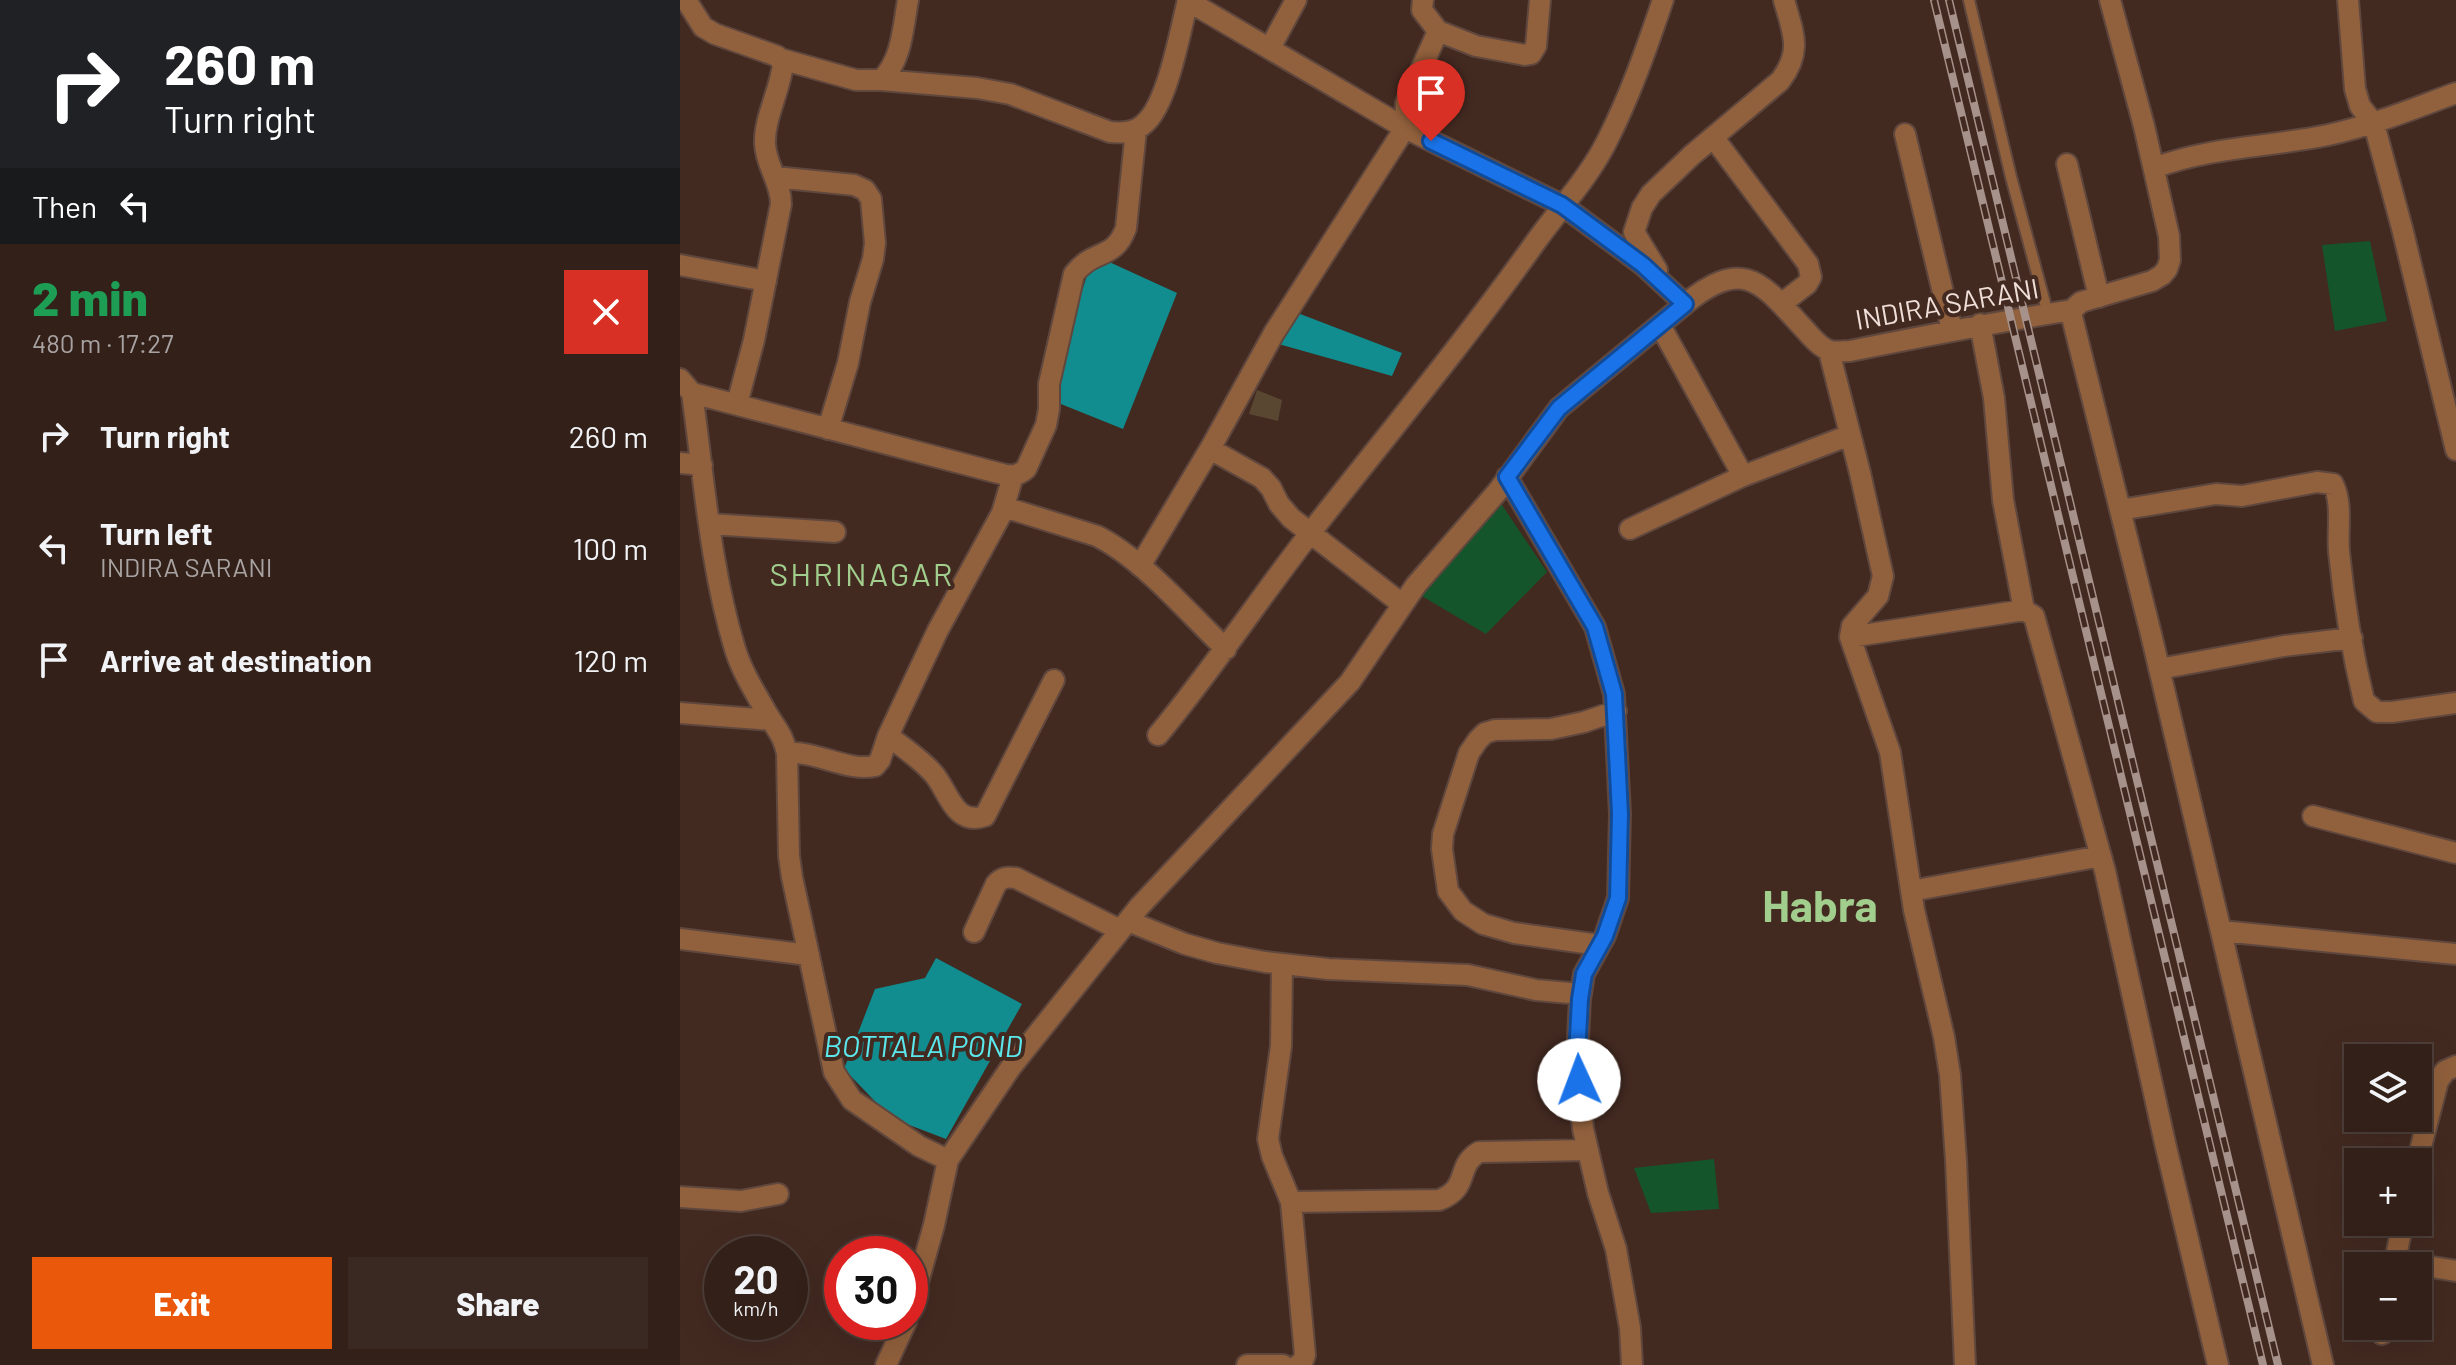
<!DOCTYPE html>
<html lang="en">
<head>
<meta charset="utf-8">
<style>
	:root { --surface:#322019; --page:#3a2822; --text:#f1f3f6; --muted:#a8a3a2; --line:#4d3e38; --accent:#ea580c }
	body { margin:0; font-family:Barlow,sans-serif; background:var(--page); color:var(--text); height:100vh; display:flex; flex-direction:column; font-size:30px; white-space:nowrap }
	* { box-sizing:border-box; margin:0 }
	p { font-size:26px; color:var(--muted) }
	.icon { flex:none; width:44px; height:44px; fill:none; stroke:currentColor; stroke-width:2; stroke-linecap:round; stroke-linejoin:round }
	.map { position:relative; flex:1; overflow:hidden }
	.side { display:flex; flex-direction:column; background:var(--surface); width:680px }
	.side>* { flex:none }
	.banner { background:#202124; color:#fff; overflow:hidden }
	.controls { position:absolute; left:1664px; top:1044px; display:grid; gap:16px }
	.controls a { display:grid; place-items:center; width:88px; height:88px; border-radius:0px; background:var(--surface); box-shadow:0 8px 32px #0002,0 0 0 2px var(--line); font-size:40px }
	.speed { position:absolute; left:24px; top:1236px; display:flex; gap:16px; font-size:40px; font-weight:700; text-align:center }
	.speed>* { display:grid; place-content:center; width:104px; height:104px; border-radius:50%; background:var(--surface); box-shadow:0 8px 32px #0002,0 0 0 2px var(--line); line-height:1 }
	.speed small { font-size:20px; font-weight:400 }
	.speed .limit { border:12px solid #d22; background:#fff; color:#111 }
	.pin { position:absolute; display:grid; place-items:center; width:68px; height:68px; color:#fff; margin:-82px -34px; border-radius:50% 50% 50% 0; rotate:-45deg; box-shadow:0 0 8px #0007 }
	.pin .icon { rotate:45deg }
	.me { position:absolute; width:88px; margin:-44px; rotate:358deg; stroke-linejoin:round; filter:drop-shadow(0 0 6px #0008) }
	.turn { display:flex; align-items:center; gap:28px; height:168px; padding:0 32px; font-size:36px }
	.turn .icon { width:104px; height:104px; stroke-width:2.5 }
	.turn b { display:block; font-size:56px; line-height:68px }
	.then { display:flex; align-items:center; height:76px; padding:0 32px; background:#0003; gap:16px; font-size:30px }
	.round { display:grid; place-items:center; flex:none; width:84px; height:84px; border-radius:0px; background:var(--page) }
	.headline { display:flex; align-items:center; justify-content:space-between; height:136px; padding:0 32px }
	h1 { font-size:48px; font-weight:800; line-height:60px; color:#1e9e55 }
	.primary-button { display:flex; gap:16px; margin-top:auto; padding:16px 32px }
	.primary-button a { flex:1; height:92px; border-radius:0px; background:var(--accent); color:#fff; font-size:32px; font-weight:800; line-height:92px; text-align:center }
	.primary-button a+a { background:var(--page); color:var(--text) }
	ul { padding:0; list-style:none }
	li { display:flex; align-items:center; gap:24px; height:112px; padding:0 32px }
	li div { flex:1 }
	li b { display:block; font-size:30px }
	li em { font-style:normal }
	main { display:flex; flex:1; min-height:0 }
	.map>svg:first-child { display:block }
	.green { fill:#14552b }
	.water { fill:#118c8f }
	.building { fill:#594732 }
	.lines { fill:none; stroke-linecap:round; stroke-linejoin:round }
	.service-casing { stroke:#5f473e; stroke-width:14 }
	.minor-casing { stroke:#5f473e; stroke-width:24 }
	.service { stroke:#91603c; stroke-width:10 }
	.minor { stroke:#91603c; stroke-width:20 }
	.rail-casing { stroke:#a6928a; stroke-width:8 }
	.rail { stroke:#432a21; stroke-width:5; stroke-dasharray:15; stroke-linecap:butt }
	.route-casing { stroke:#114b97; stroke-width:20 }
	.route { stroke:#1a73e8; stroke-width:14 }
	.labels { text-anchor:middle; stroke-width:8; stroke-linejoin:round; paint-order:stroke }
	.street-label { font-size:28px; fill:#f0dfd9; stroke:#432a21 }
	.water-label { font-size:30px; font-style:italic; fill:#5be8ec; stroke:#432a21 }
	.quarter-label { font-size:32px; letter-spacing:2px; fill:#a1ce8d; stroke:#432a21 }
	.town-label { font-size:44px; font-weight:bold; fill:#a1ce8d; stroke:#432a21 }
</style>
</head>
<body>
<main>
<section class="side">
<div class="banner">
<div class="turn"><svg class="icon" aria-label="right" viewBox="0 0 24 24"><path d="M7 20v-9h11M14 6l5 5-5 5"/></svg><div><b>260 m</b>Turn right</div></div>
<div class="then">Then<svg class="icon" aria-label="left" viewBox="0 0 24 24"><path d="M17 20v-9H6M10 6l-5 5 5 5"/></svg></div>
</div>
<div class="headline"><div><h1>2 min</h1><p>480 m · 17:27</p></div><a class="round" style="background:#d93025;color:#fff"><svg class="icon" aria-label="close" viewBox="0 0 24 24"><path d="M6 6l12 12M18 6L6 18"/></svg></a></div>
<ul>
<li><svg class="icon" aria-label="right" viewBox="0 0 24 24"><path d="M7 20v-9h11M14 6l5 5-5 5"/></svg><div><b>Turn right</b></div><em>260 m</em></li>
<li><svg class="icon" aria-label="left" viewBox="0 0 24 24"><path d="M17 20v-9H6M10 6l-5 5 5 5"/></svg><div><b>Turn left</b><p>INDIRA SARANI</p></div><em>100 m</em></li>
<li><svg class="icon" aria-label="arrive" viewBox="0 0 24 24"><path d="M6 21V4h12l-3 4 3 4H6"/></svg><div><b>Arrive at destination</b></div><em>120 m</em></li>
</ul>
<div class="primary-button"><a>Exit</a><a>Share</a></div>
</section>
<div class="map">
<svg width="1776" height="1365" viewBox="0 0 1776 1365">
	<rect width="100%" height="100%" fill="#432a21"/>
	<path class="green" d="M1690,241l17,80 -52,10 -13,-86z
		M820,502l47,70 -61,62 -71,-42z
		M1034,1159l5,50 -68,4 -17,-45z"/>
	<path class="water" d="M414,255l83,38 -54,136 -77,-31z
		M615,312l107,41 -10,23 -117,-33z
		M256,958l86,46 -76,135 -55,-21 -47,-49 31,-80 50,-11z"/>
	<path class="building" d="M577,390l25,10 -4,21 -29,-7z"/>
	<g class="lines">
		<g class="service-casing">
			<path id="service" d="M1289,0l42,177 37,137"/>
		</g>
		<g class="minor-casing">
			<path id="minor" d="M6,0l17,27 12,7 62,22 6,8c-3,27 -19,54 -18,80 1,22 16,38 16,60l-27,136 -17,64
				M743,0l-1,10 16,21
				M1430,0l34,126 25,110 1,24 -3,9 -5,6 -10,6 -71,21 -9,8v7l79,317 172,731
				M1668,0l7,89 5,17 14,18 28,104 54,222
				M508,1l217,127 157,77 81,60 42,39c61,-50 78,-19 122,28 6,7 15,17 24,19 6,1 13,0 19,0 74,-15 147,-29 222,-41
				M590,48l26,-48
				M101,59l75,21h25c21,-19 22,-53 27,-80
				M201,80l96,8 33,6 100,38c13,1 25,1 35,-9 23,-20 35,-92 43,-123
				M725,128l1,-25 32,-72 38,15 49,9 6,-1 5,-8 4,-46
				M1225,134l47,196
				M1033,137l95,127 3,13 -4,7 -26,20
				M1387,164l32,133
				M1474,168c55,-21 116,-21 174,-33 46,-10 84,-26 128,-42
				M95,177l79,8 11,5 6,9 4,44 -2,16 -13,43 -12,61 -20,66
				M0,265l86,16
				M977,270l-23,-38 8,-24 9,-14 41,-39 88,-74c23,-30 13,-48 4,-81
				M1300,324l14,74 9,102 21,110
				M980,325l83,151
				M1149,351l31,122 23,103 -5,20 -26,30 -2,11 40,115 24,158 30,127 6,38 6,85 9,205
				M0,379l12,14c12,85 18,174 43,256 7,23 21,45 33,66 9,15 15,20 19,38l2,103 3,21 42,195 18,28 67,46 29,14 63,-93 128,-160 211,-225 66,-97 82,-94 61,-83 126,-104
				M12,393l314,82c8,1 13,0 20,-6l20,-44 3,-16v-25l25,-110c20,-26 40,-13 52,-46l10,-98
				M530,449l52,29 9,10 8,16 12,14 111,86
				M0,463l22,2
				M827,477l88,150 19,67 6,120 -2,84 -13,38 -21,38 -4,25 -3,57 6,73 15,64 18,56 14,79 2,37
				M324,507l93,29c46,23 91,77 129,113
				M1440,510l96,-16 26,2 75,-14 16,2c10,20 4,46 6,68 5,50 13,100 25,149l13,11h15l64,-9
				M30,524l125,8
				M950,529l113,-53 107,-41
				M460,566l70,-117 64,-116 131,-205
				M1170,637l174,-27 10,6 71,255 60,272 53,222
				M1479,669l125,-23 68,-8
				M0,713l91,7
				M478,735c54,-65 101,-136 153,-203 76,-97 155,-192 226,-292 24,-33 52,-63 70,-99 23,-45 40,-94 56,-141
				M208,736c15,11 31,22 44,36 16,16 21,55 53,44l69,-136
				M107,753c31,-2 60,19 88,13l5,-6 8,-24 50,-106 64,-117 11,-37
				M1633,816l143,37
				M1231,891l190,-35
				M448,921l57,23 32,9 48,9 63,7 140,6 68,15 45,4
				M1541,931l235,23
				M294,932l22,-48c6,-7 11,-7 20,-6l104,52
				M0,939l129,16
				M919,945l-85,-12 -31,-9 -20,-13 -15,-20 -6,-42 1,-15 26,-81 9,-13 7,-7 10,-3 56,-1 33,-7 32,-11
				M602,965l-1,81 -13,93 4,17 19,46 14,153 -3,8 -4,2
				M1737,1162l21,-81 7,-10 11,-5
				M0,1197l61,4 37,-7
				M611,1202l148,-2c32,-12 16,-34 40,-48l109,-2
				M1715,1261l61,10
				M1714,1266l9,-44
				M230,1311l24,-86 14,-65
				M1702,1334l2,-8
				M206,1365l20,-43
				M567,1365h36"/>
		</g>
		<use href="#service" class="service"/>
		<use href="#minor" class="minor"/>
		<g class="rail-casing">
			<path id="rail" d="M1254,0l329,1365
				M1269,0l329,1365"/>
		</g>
		<use href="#rail" class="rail"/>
	</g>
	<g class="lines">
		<g class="route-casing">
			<path id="route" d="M751,141l131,64 81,60 42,39 -126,104 -52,69 88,150 19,67 6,120 -2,84 -13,38 -21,38 -4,25 -3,57 2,24"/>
		</g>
		<use href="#route" class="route"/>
	</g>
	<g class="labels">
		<g class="street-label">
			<text transform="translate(1267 304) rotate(-10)" y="10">INDIRA SARANI</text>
		</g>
		<g class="water-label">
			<text x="243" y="1057">BOTTALA POND</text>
		</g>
		<g class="quarter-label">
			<text x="182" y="586">SHRINAGAR</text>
		</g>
		<g class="town-label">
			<text x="1140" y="922">Habra</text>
		</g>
	</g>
</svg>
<div class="controls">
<a><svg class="icon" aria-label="layers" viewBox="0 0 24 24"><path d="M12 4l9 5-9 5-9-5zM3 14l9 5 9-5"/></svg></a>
<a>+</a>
<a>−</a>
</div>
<div class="speed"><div>20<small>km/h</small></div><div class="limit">30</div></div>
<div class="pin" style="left:751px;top:141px;background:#d93025"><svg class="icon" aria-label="arrive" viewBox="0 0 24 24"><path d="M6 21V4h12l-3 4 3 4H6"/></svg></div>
<svg class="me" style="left:899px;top:1080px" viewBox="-20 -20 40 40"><circle r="19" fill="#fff"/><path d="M0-13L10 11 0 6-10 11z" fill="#1a73e8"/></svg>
</div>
</main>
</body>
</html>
